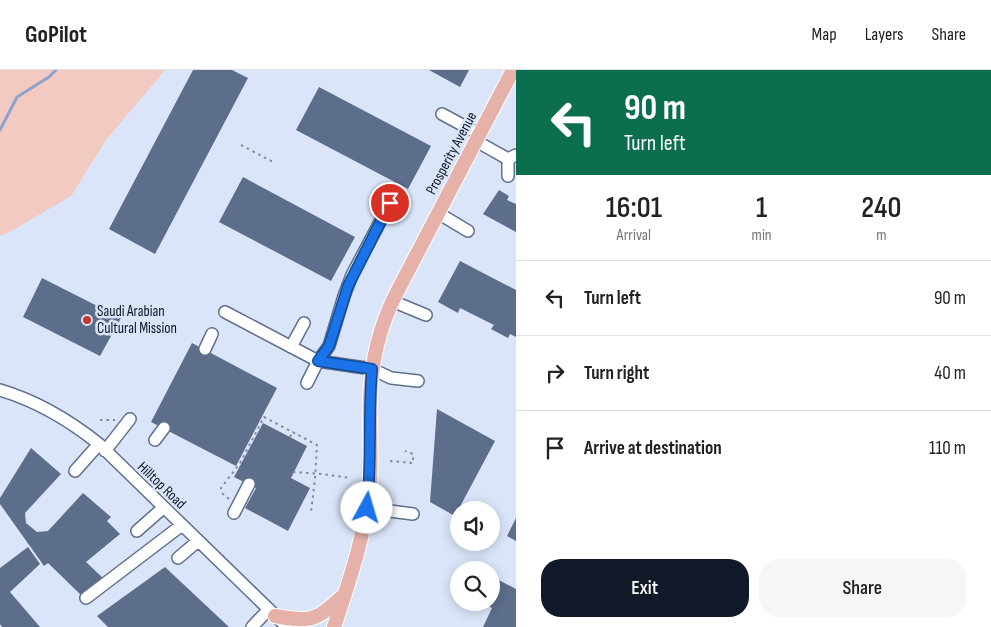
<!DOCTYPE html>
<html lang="en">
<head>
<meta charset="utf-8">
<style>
	:root { --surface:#fff; --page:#f6f6f6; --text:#222; --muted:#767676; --line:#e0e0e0; --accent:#111827 }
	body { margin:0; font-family:"Sofia Sans Condensed",sans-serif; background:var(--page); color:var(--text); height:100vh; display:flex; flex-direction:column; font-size:19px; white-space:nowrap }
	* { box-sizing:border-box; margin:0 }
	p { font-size:16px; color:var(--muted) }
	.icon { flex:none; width:28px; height:28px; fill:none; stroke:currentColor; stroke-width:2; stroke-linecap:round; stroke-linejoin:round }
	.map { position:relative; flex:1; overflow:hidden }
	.panel { display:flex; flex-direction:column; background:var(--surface); width:475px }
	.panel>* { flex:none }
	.hud { background:#0b6e4f; color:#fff; overflow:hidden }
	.tools { position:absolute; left:450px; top:431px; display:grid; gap:10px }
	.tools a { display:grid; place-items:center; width:50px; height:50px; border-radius:50%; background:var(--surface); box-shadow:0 2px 12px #0003; font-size:25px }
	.pin { position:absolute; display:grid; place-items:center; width:42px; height:42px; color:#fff; margin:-21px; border:2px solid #fff; border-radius:50%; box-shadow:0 1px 5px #0007 }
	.me { position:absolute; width:55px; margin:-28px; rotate:6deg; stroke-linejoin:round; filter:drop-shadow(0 0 4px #0008) }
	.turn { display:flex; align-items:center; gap:18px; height:105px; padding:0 25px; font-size:22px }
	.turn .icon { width:65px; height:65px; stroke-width:2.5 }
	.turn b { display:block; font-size:35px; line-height:42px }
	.eta { display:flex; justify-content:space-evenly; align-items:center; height:85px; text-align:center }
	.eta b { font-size:30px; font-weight:600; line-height:35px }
	.action { display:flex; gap:10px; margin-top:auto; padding:10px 25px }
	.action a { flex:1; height:58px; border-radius:20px; background:var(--accent); color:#fff; font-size:20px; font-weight:600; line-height:58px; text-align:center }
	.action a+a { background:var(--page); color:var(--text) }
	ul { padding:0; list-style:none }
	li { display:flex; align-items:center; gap:15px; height:75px; padding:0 25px; border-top:1px solid var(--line) }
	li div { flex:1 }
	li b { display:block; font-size:19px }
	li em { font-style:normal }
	header { display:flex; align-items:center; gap:30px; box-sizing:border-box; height:70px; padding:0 25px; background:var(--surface); border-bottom:1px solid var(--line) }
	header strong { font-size:24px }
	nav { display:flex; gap:28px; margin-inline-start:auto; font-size:18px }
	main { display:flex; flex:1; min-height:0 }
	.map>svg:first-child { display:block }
	.green { fill:#f2cac2 }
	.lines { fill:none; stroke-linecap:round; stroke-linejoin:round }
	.stream { stroke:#8ba4cd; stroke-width:3 }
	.building { fill:#5d6e8b }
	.minor-casing { stroke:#5f708d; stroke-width:14 }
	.major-casing { stroke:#fff; stroke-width:16 }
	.path { stroke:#828b9b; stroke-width:2; stroke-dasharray:2.5 4; stroke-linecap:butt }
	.minor { stroke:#fff; stroke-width:11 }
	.major { stroke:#e5b1a8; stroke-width:14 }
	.route-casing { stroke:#114b97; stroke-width:12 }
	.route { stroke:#1a73e8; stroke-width:9 }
	.poi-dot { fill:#c53928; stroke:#dae5f9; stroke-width:2 }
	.labels { text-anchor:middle; stroke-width:5; stroke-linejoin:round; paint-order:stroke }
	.street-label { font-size:15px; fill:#0e1520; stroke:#dae5f9 }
	.poi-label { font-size:15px; fill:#0e1520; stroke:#dae5f9; text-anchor:start }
</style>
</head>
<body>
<header>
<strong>GoPilot</strong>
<nav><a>Map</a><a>Layers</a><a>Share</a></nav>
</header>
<main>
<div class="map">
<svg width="516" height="557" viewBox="0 0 516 557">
	<rect width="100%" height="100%" fill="#dae5f9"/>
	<path class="green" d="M0,0h165l-59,70 -35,56 -56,33 -15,7z"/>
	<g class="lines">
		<path class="stream" d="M0,60l17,-33 32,-20 7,-7"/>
	</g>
	<path class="building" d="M193,0h39l16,8 -93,176 -46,-25z
		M429,0h40l-9,17z
		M319,17l112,59 -23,43 -112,-59z
		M243,107l112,60 -24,44 -112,-59z
		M499,120l10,6 -2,4 9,4v28l-33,-18z
		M460,191l56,29v47l-6,-3 -2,4 -17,-9 3,-4 -34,-17 -2,5 -20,-11z
		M42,208l79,40 -21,38 -77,-39z
		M192,273l85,45 -41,78 -85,-44z
		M437,339l58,32 -40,75 -25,-14z
		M263,353l44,23 -16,32 19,10 -22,43 -43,-23 11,-20 -22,-11z
		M31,378l30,26 -36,39 1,10 11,9 11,-1 35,-38 28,24 -4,4 13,13 -34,28 19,18 -22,17 -35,-34 -4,3 -44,-62v-6z
		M516,448v23l-9,-5z
		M28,477l12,17 -30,28 30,35h-38l-2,-3v-56z
		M165,497l64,60h-121l-11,-11z
		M491,506l25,13v38h-33l9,-19 -10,-6h9z"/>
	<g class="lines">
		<g class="minor-casing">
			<path id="minor" d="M442,44l37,20
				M476,71l32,18
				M508,106v-17l8,-4
				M438,143l30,18
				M392,231l34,14
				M225,242l93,49 54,8 19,9 27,3
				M291,277l13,-24
				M205,279l7,-15
				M307,313l11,-22 11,-15 15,-50 8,-21 38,-72
				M0,320c37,11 69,30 99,54l188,183
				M155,370l9,-12
				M105,381l25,-32
				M75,401l24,-27
				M367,438l46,6
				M234,443l15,-29
				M137,461l26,-23
				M178,488l20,-17
				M86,528l96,-73
				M252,557l17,-18"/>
		</g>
		<g class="major-casing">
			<path id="major" d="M275,546c40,7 40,4 69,-21
				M334,557c16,-48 33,-97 36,-148 2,-27 -1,-54 0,-80 1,-37 10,-74 27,-107l116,-222"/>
		</g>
		<path class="path" d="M241,75l32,17
			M100,350h15
			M290,367l3,-6
			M390,391l23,2v-9l-8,-3
			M293,402l29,2 28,4
			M229,429l-7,-6 -1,-5 19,-25 24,-46 53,28 -2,34 -4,33"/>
		<use href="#minor" class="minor"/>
		<use href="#major" class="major"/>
	</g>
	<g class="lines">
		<g class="route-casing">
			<path id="route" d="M367,438c5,-47 1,-92 5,-139l-54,-8 11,-15 19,-60 42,-83"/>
		</g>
		<use href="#route" class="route"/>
	</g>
	<circle class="poi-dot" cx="87" cy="250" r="5"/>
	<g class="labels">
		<g class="street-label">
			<text transform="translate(451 83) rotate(-62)" y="5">Prosperity Avenue</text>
			<text transform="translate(162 415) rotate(44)" y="5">Hilltop Road</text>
		</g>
		<g class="poi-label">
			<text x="97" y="246">Saudi Arabian<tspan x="97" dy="17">Cultural Mission</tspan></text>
		</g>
	</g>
</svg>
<div class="tools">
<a><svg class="icon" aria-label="sound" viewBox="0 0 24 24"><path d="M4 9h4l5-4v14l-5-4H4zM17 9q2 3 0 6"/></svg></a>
<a><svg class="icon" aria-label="search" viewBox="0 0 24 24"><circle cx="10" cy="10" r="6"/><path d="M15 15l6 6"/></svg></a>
</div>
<div class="pin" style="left:390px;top:133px;background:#d93025"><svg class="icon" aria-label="arrive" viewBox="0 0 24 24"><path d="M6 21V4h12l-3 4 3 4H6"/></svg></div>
<svg class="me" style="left:367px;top:438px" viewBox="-20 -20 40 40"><circle r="19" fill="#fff"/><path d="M0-13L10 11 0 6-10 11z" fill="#1a73e8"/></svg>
</div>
<section class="panel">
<div class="hud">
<div class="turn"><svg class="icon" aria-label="left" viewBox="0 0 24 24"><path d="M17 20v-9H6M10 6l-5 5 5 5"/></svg><div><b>90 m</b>Turn left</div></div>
</div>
<div class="eta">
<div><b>16:01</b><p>Arrival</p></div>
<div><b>1</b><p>min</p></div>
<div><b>240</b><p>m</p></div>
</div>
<ul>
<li><svg class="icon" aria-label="left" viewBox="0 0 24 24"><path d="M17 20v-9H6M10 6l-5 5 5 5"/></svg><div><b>Turn left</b></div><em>90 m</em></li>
<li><svg class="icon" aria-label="right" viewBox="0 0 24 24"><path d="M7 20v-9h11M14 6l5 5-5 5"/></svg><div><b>Turn right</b></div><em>40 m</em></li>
<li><svg class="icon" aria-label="arrive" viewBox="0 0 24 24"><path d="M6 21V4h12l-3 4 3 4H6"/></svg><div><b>Arrive at destination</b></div><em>110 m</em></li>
</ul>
<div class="action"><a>Exit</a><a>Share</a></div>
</section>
</main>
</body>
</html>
